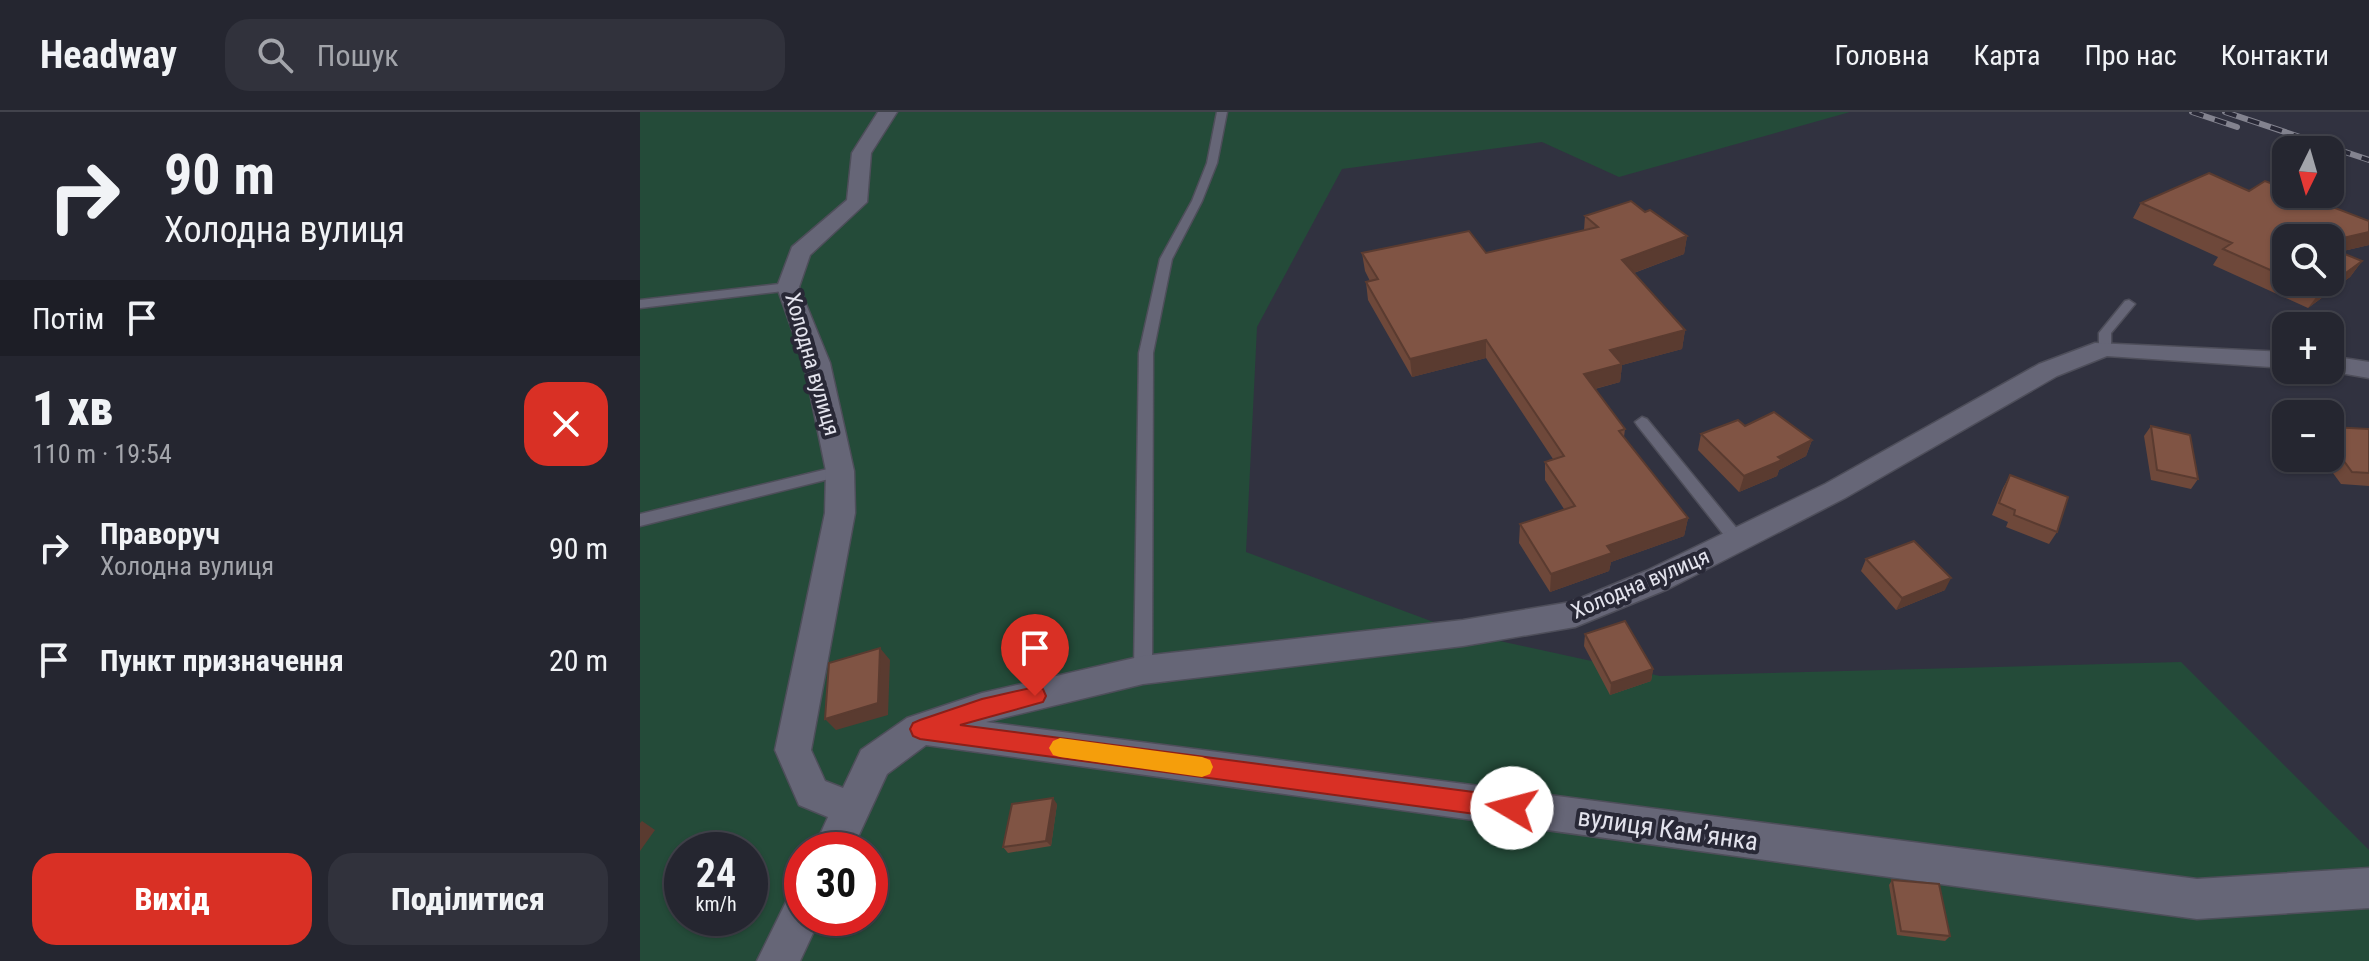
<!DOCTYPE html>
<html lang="uk">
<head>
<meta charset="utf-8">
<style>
	:root { --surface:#252630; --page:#31323c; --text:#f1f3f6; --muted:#a3a5ab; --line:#42434c; --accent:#d93025 }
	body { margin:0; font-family:"Roboto Condensed",sans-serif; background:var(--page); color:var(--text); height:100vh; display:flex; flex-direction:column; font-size:30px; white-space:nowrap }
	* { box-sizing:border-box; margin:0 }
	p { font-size:26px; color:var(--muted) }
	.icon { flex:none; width:44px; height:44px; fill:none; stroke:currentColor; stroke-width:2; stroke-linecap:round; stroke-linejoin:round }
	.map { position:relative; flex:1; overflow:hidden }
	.details { display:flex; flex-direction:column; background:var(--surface); width:640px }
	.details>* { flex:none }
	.top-card { background:#252630; color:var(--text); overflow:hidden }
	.needle { width:52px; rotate:185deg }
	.buttons { position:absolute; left:1632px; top:24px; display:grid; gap:16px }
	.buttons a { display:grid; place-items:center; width:72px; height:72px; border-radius:16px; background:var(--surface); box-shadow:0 2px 6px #0004,0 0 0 2px var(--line); font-size:40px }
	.speed { position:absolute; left:24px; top:720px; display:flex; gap:16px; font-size:40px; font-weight:700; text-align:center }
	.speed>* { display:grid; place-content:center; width:104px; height:104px; border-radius:50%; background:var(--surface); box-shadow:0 2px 6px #0004,0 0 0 2px var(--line); line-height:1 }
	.speed small { font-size:20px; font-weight:400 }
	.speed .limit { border:12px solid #d22; background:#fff; color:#111 }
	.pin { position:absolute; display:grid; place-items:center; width:68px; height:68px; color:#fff; margin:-82px -34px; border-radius:50% 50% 50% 0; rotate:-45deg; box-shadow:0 0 8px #0007 }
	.pin .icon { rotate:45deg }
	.me { position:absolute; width:88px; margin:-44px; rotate:278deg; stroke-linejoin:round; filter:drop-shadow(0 0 6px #0008) }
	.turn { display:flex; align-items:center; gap:28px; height:168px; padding:0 32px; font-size:36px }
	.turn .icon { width:104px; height:104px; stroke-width:2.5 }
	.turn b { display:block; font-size:56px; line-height:68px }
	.then { display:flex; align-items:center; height:76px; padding:0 32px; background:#0003; gap:16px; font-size:30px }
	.round { display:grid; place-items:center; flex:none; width:84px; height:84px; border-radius:24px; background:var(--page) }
	.summary { display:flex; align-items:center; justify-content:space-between; height:136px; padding:0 32px }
	h1 { font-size:48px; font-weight:800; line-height:60px }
	.action { display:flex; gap:16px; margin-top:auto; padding:16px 32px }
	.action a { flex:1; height:92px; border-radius:24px; background:var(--accent); color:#fff; font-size:32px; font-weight:800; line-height:92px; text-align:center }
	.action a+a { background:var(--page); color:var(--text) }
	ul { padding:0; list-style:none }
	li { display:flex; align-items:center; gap:24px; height:112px; padding:0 32px }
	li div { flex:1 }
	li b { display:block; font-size:30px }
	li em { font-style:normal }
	header { display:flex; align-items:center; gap:48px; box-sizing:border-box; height:112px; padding:0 40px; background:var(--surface); border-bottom:2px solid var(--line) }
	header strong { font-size:38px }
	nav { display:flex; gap:44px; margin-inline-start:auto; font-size:28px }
	.search { width:560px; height:72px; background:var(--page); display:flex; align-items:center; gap:20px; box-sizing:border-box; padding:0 28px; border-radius:24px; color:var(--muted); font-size:30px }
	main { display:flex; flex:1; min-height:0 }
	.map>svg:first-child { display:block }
	.green { fill:#244b39; fill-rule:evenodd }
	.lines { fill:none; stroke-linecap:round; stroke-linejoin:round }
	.lane-casing { stroke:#4e4e5a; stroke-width:3 }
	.street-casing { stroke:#4e4e5a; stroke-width:3 }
	.lane { fill:#667; fill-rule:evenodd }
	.street { fill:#667; fill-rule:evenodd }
	.rail-casing { stroke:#83838f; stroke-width:6 }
	.rail { stroke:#282836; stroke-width:4; stroke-dasharray:12; stroke-linecap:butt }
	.wall { fill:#6e483a; fill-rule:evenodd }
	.shaded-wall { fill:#5a3b30 }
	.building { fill:#805444; stroke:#5a3b30; stroke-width:2 }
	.route { fill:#d93025; stroke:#8d1f18; stroke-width:2 }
	.slow { fill:#f59e0b }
	.labels { text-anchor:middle; stroke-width:8; stroke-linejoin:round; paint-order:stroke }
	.street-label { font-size:22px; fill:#e3e3ed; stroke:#282836 }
	.near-street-label { font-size:26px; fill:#e3e3ed; stroke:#282836 }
</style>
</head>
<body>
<header>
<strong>Headway</strong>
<div class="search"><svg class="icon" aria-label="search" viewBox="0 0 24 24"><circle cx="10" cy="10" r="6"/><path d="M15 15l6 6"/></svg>Пошук</div>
<nav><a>Головна</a><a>Карта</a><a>Про нас</a><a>Контакти</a></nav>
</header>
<main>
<section class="details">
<div class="top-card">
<div class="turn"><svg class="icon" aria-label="right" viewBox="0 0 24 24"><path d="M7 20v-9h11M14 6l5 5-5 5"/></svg><div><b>90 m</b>Холодна вулиця</div></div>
<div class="then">Потім<svg class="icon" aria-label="arrive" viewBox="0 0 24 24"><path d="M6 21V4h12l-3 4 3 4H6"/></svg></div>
</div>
<div class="summary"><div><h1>1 хв</h1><p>110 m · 19:54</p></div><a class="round" style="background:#d93025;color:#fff"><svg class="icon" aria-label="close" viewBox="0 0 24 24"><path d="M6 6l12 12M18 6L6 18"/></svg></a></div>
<ul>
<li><svg class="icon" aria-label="right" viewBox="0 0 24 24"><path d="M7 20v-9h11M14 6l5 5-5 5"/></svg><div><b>Праворуч</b><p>Холодна вулиця</p></div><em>90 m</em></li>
<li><svg class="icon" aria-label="arrive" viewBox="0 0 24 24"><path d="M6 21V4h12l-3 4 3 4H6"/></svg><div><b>Пункт призначення</b></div><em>20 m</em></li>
</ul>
<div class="action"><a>Вихід</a><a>Поділитися</a></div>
</section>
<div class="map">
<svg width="1729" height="849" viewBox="0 0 1729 849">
	<rect width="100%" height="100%" fill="#313240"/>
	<path class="green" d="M0,0h1210l-231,65 -77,-35 -200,27 -85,158 -11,225 217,81 197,43 521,-14 188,188v111h-1729zM42,738h68v68h-68zM162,738h68v68h-68z"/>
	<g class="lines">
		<g class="lane-casing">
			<path id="lane" d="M577,0h10l-10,51 -15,38 -30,58 -19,94 -1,317 -3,5 -6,3 -6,-3 -3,-5 5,-317 21,-94 32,-58 15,-38z
				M148,171l6,4 -2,3 -152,18v-8z
				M1489,188l6,4 -24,29v15l-7,4 -5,-1v-18l26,-32z
				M1002,305l5,2 96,117 2,4 -2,4h-12l-94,-119 -2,-3z
				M200,354l8,5 -3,4 -205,51v-12z"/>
		</g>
		<g class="street-casing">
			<path id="street" d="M238,0h19l-26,41 -4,49 -57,53 -11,32 31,76 24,108 1,42 -44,237 14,31 18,7 18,-38 46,-32 75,-25 161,-37 320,-36 108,-18 75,-31 179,-87 214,-120 56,-21 191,9v16l-179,-12 -50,20 -212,122 -177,91 -93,38 -112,19 -320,38 -157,38 1211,157 172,-11v40l-172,11 -1271,-174 -39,29 -35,76h-39l15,-33 -29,-12 -24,-55 50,-237 1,-42 -22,-108 -27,-76 15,-40 55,-47 5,-47z
				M1690,244l39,6v16l-46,-8h7z
				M162,780v26h18l-20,43h-43l31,-63z"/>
		</g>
		<use href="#lane" class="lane"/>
		<use href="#street" class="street"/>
		<g class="rail-casing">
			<path id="rail" d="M1552,0l45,15
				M1585,0l144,48"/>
		</g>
		<use href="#rail" class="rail"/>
	</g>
	<path class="wall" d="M1609,79l120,30v24l-30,7 23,9 -12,16 -42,31 -95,-43 5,-8 -85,-39 8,-15zM1646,126l44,44h-44z
		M1005,100l42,24 -3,18 -50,19 51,57 -3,19 -60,16 -2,17 -25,7 30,40 -1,8 64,81 -4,18 -73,26 -2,9 -59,21 -31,-49 1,-19 44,-15 -19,-29v-18l8,-3 -67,-101 -74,19 -44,-77 -2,-18 4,-1 -5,-10 -3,-18h124l98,-23 1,-14z
		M1105,314l67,14 -6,16 -27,14 -2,6 -38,16 -41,-42 3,-16z
		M1511,314l47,53 -7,10 -40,-9 -7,-44z
		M1690,315l39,2v57l-28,-2 -19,-26h8z
		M1370,363l47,57 -8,12 -43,-17 2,-5 -16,-7 11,-27z
		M1226,447l79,31 -49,20 -35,-39z
		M945,522l68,35 -2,12 -41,14 -26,-49z
		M417,692l-6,42 -43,7 -5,-6z
		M1252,768l58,56 -5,5 -48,-6 -8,-50z"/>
	<path class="shaded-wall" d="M1729,120v13l-39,9v-13z
		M1047,124l-3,18 -64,24 2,-18z
		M1722,149l-12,16 -42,31 12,-16z
		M1045,218l-3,19 -60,16 -2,17 -38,10 2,-18 26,-24z
		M846,228v18l-74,19 -2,-18z
		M1172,328l-6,16 -27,14 -2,6 -38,16 5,-16z
		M1048,406l-4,18 -73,26 -2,9 -59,21 1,-18 56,-28z
		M1311,466l-6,12 -49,20 6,-12z
		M240,536l10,12 -2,55 -52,15 -11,-11z
		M1013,557l-2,12 -41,14 1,-12z
		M413,686l4,6 -6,42 -5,-5z
		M2,709l13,9 -15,21v-28z"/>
	<path class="building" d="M1569,61l40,18 16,-10 21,8v5h13l70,27v11l-39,9v-3h-44v39l-63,-28 9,-6 -91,-40z
		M991,89l14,11 5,-2 37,26 -65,24 63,70 -75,20 12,14 -38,10 41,55 -6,2 69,87 -81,28 5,7 -61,21 -31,-50 55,-18 -30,-44 19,-6 -78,-116 -76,19 -44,-77 12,-3 -16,-26 107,-22 17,22 112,-26 -13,-11z
		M1690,136l32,13 -42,31 -24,-10h34z
		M1134,300l38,28 -34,17 4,3 -38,16 -43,-42 37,-14 7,6z
		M1511,314l39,9 8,44 -41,-9z
		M1690,315l39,2v44l-17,-1 -22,-30z
		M1370,363l58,22 -11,35 -43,-17 1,-5 -16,-7z
		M1274,429l37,37 -49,20 -36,-39z
		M985,509l28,48 -42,14 -26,-49z
		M240,536l-2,55 -53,16 4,-56z
		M413,686l-7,43 -43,6 9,-43z
		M1252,768l47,4 11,52 -49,-5z"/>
	<path class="route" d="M395,575l8,2 3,7 -3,6 -83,23 552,72 8,3 4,8 -4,8 -8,3 -592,-80 -7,-3 -3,-7 3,-6 7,-3 62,-21z"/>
	<path class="slow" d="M420,626l142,19 8,3 3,7 -3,7 -8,3 -142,-20 -7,-2 -4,-7 4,-7z"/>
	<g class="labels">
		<g class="street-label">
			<text transform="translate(173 252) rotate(74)" y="8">Холодна вулиця</text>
			<text transform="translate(1000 471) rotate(-23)" y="8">Холодна вулиця</text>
		</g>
		<g class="near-street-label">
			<text transform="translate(1028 717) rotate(8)" y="9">вулиця Камʼянка</text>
		</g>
	</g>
</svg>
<div class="buttons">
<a><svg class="needle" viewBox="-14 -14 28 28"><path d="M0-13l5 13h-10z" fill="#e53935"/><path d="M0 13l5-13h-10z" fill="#a3a5ab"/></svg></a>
<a><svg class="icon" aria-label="search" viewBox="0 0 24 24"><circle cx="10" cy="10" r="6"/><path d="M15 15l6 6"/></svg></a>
<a>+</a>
<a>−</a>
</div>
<div class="speed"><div>24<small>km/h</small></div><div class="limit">30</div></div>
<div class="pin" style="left:395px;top:584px;background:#d93025"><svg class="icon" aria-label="arrive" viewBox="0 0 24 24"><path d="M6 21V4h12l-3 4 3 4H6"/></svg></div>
<svg class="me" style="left:872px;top:696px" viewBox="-20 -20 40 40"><circle r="19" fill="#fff"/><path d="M0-13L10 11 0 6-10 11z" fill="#d93025"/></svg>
</div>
</main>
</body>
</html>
